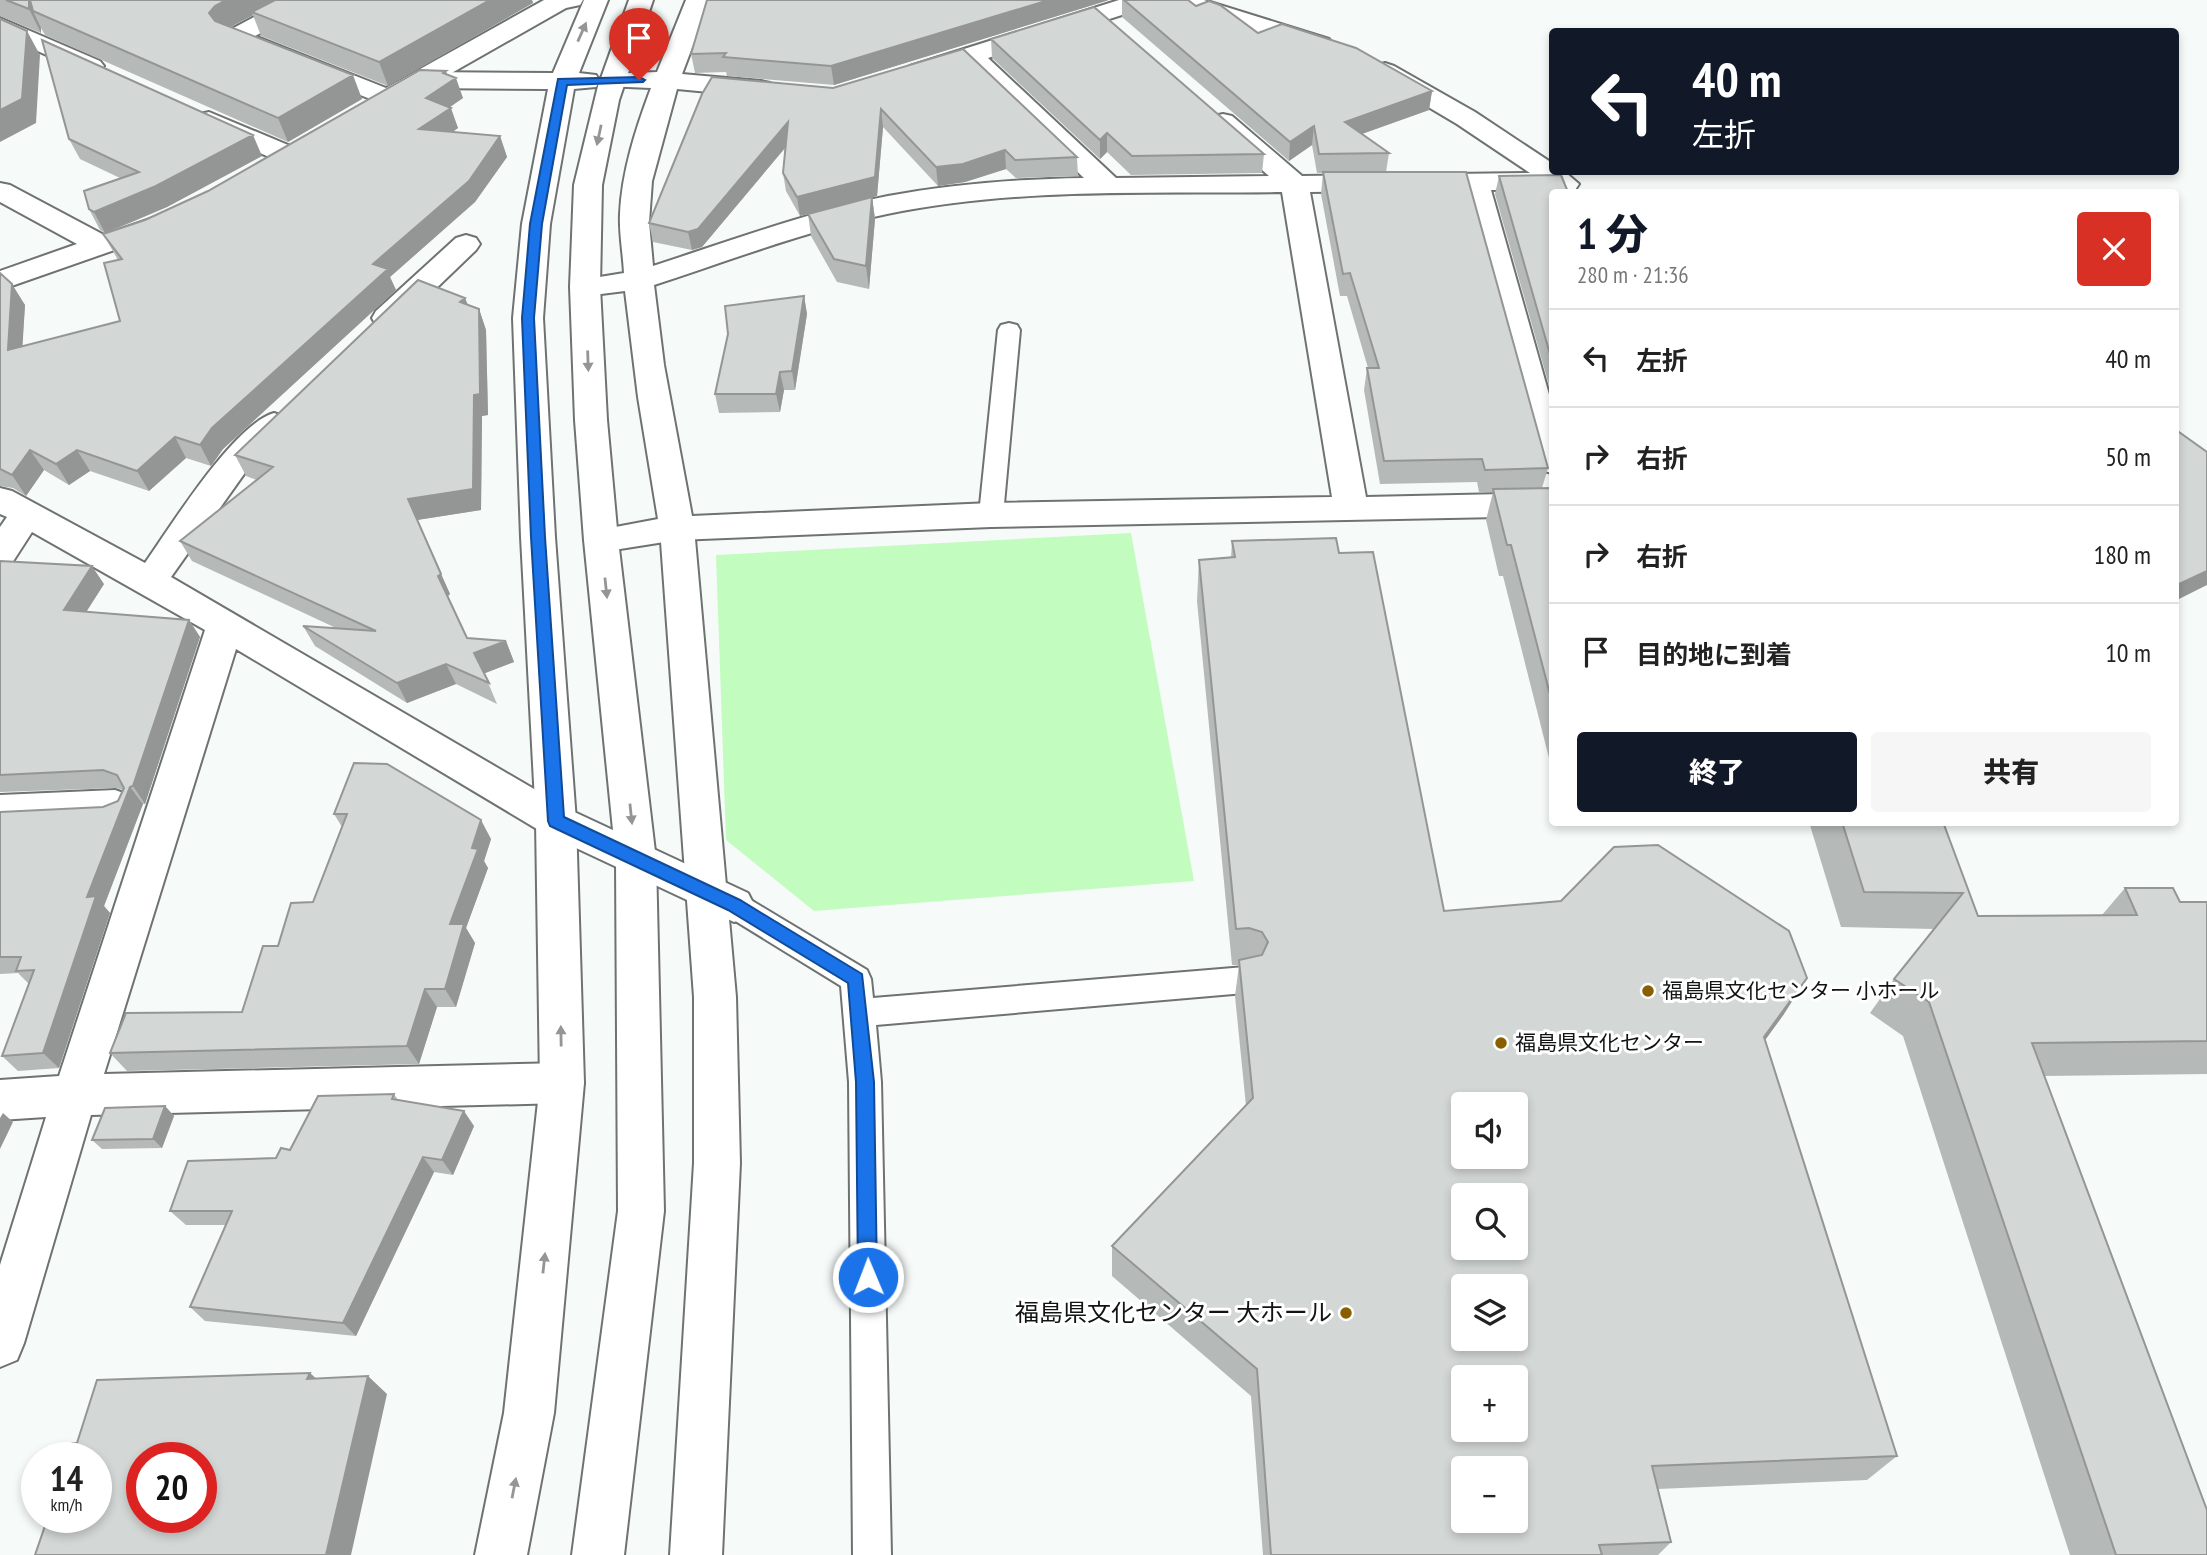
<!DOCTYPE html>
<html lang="ja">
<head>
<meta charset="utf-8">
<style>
	:root { --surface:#fff; --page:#f6f6f6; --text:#222; --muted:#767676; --line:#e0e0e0; --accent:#111827 }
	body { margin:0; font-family:"PT Sans Narrow","Noto Sans JP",sans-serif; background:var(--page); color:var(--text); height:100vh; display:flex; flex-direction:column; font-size:26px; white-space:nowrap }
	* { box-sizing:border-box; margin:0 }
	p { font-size:23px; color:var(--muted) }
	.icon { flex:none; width:38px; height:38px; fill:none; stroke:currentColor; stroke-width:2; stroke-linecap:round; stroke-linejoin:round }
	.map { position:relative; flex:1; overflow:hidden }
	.panel { position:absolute; left:1549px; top:189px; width:630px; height:637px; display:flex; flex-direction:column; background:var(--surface); border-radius:7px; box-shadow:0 4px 10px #0003 }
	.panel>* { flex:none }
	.banner { position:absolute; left:1549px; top:28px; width:630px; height:147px; border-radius:7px; box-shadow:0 4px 10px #0003; background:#111827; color:#fff; overflow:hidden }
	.fabs { position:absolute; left:1451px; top:1092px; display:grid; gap:14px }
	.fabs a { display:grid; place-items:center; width:77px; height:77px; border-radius:7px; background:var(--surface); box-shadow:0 4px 10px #0003; font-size:35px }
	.speed { position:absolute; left:21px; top:1442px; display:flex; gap:14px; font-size:35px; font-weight:700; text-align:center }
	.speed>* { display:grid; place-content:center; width:91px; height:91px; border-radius:50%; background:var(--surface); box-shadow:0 4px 10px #0003; line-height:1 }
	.speed small { font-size:18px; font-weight:400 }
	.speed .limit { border:10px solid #d22; background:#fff; color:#111 }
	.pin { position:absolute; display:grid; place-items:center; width:60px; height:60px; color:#fff; margin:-72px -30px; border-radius:50% 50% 50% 0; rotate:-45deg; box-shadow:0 0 7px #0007 }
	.pin .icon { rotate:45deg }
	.me { position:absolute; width:77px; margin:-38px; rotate:359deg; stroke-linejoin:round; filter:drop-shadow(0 0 5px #0008) }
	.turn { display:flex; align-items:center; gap:24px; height:147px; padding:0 28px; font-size:32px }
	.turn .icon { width:91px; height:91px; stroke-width:2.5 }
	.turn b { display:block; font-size:49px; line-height:60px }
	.round { display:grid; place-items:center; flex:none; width:74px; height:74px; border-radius:7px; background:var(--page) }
	.headline { display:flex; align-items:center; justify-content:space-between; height:119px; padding:0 28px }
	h1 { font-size:42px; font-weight:800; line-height:52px; color:var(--accent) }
	.action { display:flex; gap:14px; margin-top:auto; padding:14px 28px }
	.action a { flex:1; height:80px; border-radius:7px; background:var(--accent); color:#fff; font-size:28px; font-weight:800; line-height:80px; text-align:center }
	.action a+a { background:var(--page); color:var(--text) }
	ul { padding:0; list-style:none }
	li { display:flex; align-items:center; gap:21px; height:98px; padding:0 28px; border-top:2px solid var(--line) }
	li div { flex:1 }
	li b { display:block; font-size:26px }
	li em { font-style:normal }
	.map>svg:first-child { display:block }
	.green { fill:#c3fcbf }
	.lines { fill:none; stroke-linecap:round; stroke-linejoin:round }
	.service-casing { stroke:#6e7271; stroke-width:4 }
	.pedestrian-casing { stroke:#6e7271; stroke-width:4 }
	.minor-casing { stroke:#6e7271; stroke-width:4 }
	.tertiary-casing { stroke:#6e7271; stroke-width:4 }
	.service { fill:#fff; fill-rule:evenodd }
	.pedestrian { fill:#fff; fill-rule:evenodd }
	.minor { fill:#fff; fill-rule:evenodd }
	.tertiary { fill:#fff; fill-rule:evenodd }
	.wall { fill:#b5b9b7 }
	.shaded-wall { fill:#949695 }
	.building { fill:#d3d7d5; stroke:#949695; stroke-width:2; fill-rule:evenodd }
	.oneway { fill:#949595 }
	.route { fill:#1a73e8; stroke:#114b97; stroke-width:2 }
	.poi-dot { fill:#886000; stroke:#fff; stroke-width:2.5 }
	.labels { text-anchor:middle; stroke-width:6; stroke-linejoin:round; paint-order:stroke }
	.poi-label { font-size:21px; fill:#121313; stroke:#fff; text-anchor:start }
	.near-poi-label { font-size:24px; fill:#121313; stroke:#fff; text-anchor:end }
</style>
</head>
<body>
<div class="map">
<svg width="2207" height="1555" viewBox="0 0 2207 1555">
	<rect width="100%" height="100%" fill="#f6fbfa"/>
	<path class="green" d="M1131,533l63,348 -380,30 -88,-71 -10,-285z"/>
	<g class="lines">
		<g class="service-casing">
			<path id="service" d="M1009,323l8,2 3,5 -17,185 -3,6 -9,2 -9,-2 -3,-6 19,-185 3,-5z
				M734,893l10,3 123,74 4,9 2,19 372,-31 11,4 4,9 -4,9 -11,4 -369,32 5,57 10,473h-38l-4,-473 -8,-96 -117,-72 -5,-9 5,-9z"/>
		</g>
		<g class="pedestrian-casing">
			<path id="pedestrian" d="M677,516l12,4 5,8 42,469 4,166 -18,392h-52l24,-392v-166l-34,-469 5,-8z"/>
		</g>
		<g class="minor-casing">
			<path id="minor" d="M286,0h31l-3,5 -59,31 131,52 158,-88h39l-3,5 -14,3 -169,96 -9,2 -162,-64 -4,-5 4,-5z
				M686,0h24l-28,74 79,7 9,2 4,6 -4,6 -9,2 -84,-8 -25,92 -3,41 4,44c77,-25 155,-54 235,-70 65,-12 130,-17 196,-18l-119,-113 -46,14 -9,-3 -4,-5 4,-5 209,-66h37l-3,5 -165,53 128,120 153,-2 -55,-48 -4,-6 4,-6 9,-2 9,2 70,60 228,-3 -73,-49 -81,-48 -4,-5 4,-5 9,-3 9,3 81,46 77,51v9h13l14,12 -4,6 -10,2 -12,-3 -62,1 61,215v68l-12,-3 -4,-8 -73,-272 -153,2 56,305 186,-4v23l-561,11 -314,13 -76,12 -12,-4 -5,-8 5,-8 69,-13 -20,-122 -13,-106 -40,5 -10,-3 -5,-6 5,-6 49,-8c-1,-20 -5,-40 -4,-59 2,-43 16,-86 31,-126l-47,-2 -4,-6 4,-6 53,-2zM1282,192l50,305 -341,6 -299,13 -28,-151 -10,-80c77,-25 154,-55 233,-71 130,-27 264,-20 395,-22z
				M1167,0h37l125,39 4,5 -4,5 -9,3 -9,-3 -141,-44z
				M0,18l100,43 4,5 -4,5 -9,3 -9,-3 -82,-37z
				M209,112l91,38 4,6 -4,6 -10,2 -10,-2 -80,-36 -4,-6 4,-6z
				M0,183l10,2 94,50 52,-18 10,3 4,6 -4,6 -166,58v-19l77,-27 -77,-42z
				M466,235l10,3 4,6 -4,6 -78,75 -11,2 -11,-2 -4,-7 4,-7 80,-73z
				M274,413l11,4 5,7 -41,43 -78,110 399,233 178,83 6,12 -6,12 -14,5 -192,-90 -306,-183 -132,425 458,-11 16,6 6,14 -6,14 -16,6 -471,12 -67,228 -7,17 -17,7v-102l46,-148 -46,3v-40l59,-4 146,-446 -173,-98 -20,31 -12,3v-39l7,-10 -7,-3v-26l12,3 133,72c26,-37 88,-138 129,-150z
				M115,790l14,5 6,11 -6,11 -14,5 -115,5v-32z"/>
		</g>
		<g class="tertiary-casing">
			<path id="tertiary" d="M584,0h24l-29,73 17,2 4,6 29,-81h24l-34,100 -17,85 -2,102 7,133 11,120 38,320 8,351 -40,344h-52l46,-344 -2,-351 -32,-320 -9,-120 -5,-133 4,-102 25,-103 -3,5 -22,2 -24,135 -7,94 12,219 21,284 8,262 -30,330 -27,142h-52l29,-142 36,-330 -4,-262 -15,-284 -8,-219 9,-94 26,-135 -127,-1 -9,-2 -4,-6 4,-6 9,-2 132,1z"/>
		</g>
		<use href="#service" class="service"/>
		<use href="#pedestrian" class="pedestrian"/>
		<use href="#minor" class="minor"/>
		<use href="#tertiary" class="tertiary"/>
	</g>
	<path class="wall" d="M0,0h532l1,3 -145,83 -127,-50 -8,-21 -23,12 132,72 -74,43 -243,-107 -4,-7v5l-41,-17z
		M1109,0l-275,85 -107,-9 -1,-4 -31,1 -4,-19z
		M1122,0h66l8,6 62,27 174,58 -3,19 -67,24 27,19 -3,19 162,296 -6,20h10v282l-49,-194h-4l-13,-56 7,-28h-14l-2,-10 -97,2 -16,-94 3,-22h1l-21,-72h-7l-19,-102 2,-21h-6l-5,-28 -23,16 -167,-144z
		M991,39l273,115 -2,19 -131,2 -24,-23 -7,7 -108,-101z
		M448,75l15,23 -14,9 9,21 -5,4 47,4 7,21 -32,45 -85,75 6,13 -173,159 -12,17 -25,-8 -37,33 -59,-20 -21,14 -25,-15 -18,26 -13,-8 -13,-2v-213l25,32 -3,41 98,-25 -2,-61 -15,-26 2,-1 -5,-3 -11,-21 31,-31 -40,-19 -11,-20 193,17 -95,51 -58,25 36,-12 63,-29z
		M833,88l244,69 1,19 -62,2 -10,-9 -41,13 -27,4 -55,-59 -6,69 -77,20 -14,-25 -3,-18 2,-26 -83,100 -10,3 -39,-8 -4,-19z
		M1499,176l53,16v204l-57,-202z
		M872,197l3,22 -6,70 -32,-7 -26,-46 -3,-22z
		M804,296l3,18 -12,76h-11l-4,22 -61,1 -4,-19z
		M465,298l3,7 11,4 7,21 2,85 -6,1 -1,94 -64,10 33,74 -3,2 20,42 39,3 8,21 -30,11 13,31 -41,-20 -49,19 -92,-57 -12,-20 33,2 -144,-67 -12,-20 77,-61 -11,-4 -11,-21z
		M1232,541l107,12 105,358 340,103 -19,26 132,416 -30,24 -209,9 13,53 -13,13h-395l-12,-159 -139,-120v-30l134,-140 -11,-110 4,-31h-7l-35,-364 2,-41 32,-2z
		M0,561l104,23 -18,28 103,8 11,17 -55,167h-2l-39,102 6,7 -51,155 -41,3 -16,-15 27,-72 -11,-11 -18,1v-162l103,-5 15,-6 5,-11 -7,-2 -116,4z
		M354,763l137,76 -7,22 4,7 -22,60 9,15 -19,64h-19l-18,57 -292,7 -17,-18 132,-41 71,-110 29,-75 -8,-13z
		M1809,822h134l35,94 124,-1 23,-27 55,14h27v172l-163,2 163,479h-137l-167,-519 -33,-23 24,-34 40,-50 -93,-2z
		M394,1094l4,6 76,26 -21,49 -19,-3 -78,164 -151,-15 -15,-14 36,-82h-40l-16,-14 106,-53z
		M165,1106l9,10 -12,32 -60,1 -10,-9z"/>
	<path class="shaded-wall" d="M29,0l4,11 8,17v5l-12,-24z
		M226,0h54l-28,12 1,3 -28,15 -6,7 -10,-24 6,-7z
		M490,0h42l1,3 -145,83 -9,-24z
		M1049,0h60l-275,85 -3,-19z
		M27,31l13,24 -4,68 -36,19v-32z
		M446,71l4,11 6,-4 7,20 -30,21 -7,-21 17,-25z
		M353,75l9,24 -74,43 -10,-24z
		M1432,91l-3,19 -87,31 3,-19z
		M451,108l7,20 -32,21 -7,-20z
		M881,109l2,18 -6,69 -77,20 -3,-19z
		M788,122l3,19 -89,106 -10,3 -4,-18z
		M1314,126l-2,19 -23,16 1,-19z
		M1107,133v19l-7,7v-19z
		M253,135l9,21 -95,51 -62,26 -11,-21z
		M500,136l7,21 -32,45 -85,75 6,13 -173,159 -12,17 -11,-21 12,-17z
		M1005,150l1,19 -41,13 -27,4 -2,-19z
		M872,197l3,22 -6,70 -3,-23z
		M12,284l13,21 -4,66 -13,-21z
		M804,296l3,18 -12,76 -3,-19z
		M465,298l8,21 -13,-17z
		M479,309l7,21 2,85 -6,1 -1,94 -64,10 -9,-21 66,-104z
		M780,372l4,18 -4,22 -4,-18z
		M175,437l11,21 -37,33 -12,-20z
		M30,450l14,20 -18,26 -14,-21z
		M77,450l13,21 -21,14 -13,-21z
		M92,566l12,18 -28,44 -12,-18z
		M2207,571v14l-32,16v-15z
		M441,574l9,20 -3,3 -9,-21z
		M189,620l11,17 -55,167 -12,-18z
		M506,641l8,21 -31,12 -9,-21z
		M446,664l10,20 -49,19 -10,-20z
		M130,787l13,17 -39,102 6,7 -51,155 -16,-15 44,-156z
		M481,820l10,19 -7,22 4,7 -22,60 9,15 -19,64 -11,-18 5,-65z
		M1807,978l-23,36 -42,58 22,-35z
		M425,989l12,18 -18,57 -12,-18z
		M165,1106l9,10 -12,32 -9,-9z
		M464,1111l10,15 -21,49 -11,-15z
		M3,1113l10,9 -13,27v-31z
		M423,1157l11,15 -78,164 -13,-13z
		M310,1373l20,18 -23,-12z
		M368,1376l19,18 -36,161h-25z"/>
	<path class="building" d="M6,0h23v9z
		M30,0h196l-11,6 -6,7 6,8 138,54 -75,43 -245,-107z
		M275,0h215l-111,62 -127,-50z
		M707,0h342l-218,66 -108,-9 3,-4 -35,1z
		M1124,0h64l8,6 13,-5 11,4 38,28 24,-9 74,24 76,43 -87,31 44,31 -70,1 -5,-28 -24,16z
		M1094,7l170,147 -132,2 -25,-23 -7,7 -109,-101z
		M0,19l27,12 -5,68 -22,11z
		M42,40l211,95 -97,51 -62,26 -5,-3 -5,-18 55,-19 -70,-33z
		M963,49l114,108 -62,3 -10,-10 -42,14 -27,3 -55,-58 -6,68 -78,20 -14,-24 5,-51 -90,107 -10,3 -39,-9 53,-129 10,-17 121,11z
		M420,70l26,1 -3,2 13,5 -30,20 25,10 -32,21 81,7 -31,45 -96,83 15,5 -176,159 -12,17 -25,-8 -38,34 -60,-21 -21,14 -26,-14 -18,25 -12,-6v-196l12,11 -4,66 112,-29 -16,-58 18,-4 -19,-25 42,-14 63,-29z
		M1323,172h143l82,296 -63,2 -3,-11 -98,2 -17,-93h12l-29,-95 -7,1z
		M1561,175l7,17h-16v169l-53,-185z
		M872,197l-6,69 -32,-7 -26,-45z
		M418,280l47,18 -5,4 19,7 1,85 -6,1 -1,94 -65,10 33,75 -3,2 29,62 39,3 -32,12 15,30 -43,-19 -49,19 -94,-57 73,5 -196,-90 93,-74 -38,-12z
		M804,296l-12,75 -12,1 -4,22h-61l13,-60 -3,-28z
		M2179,432l28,20v119l-32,15v-152z
		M1552,488v214l-41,-157h-4l-14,-56z
		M1336,538l3,15 34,-1 71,359 117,-10 53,-54 44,-2 131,86 18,47 -43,59 133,419 -245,10 19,76 -72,3 3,10h-331l-14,-186 -145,-123 141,-148 -14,-138 23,-5 6,-13 -6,-10 -13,-4 -13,1 -37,-369 36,-3 -3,-16zM1463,1104h53v53h-53zM1463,1195h53v53h-53zM1463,1286h53v53h-53zM1463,1377h53v53h-53zM1463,1468h53v53h-53z
		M0,561l92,5 -28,44 125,10 -56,166 -3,1 -43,110 9,-1 -53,157 -41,3 32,-86 -18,1 5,-14h-21v-145l103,-5 15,-6 6,-13 -7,-13 -14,-5 -103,5z
		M354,763l33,1 94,56 -9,28 6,1 -28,75h14l-19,65h-20l-18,57 -297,7 16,-40 116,-1 21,-66h15l13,-43 22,-1 34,-88h-13z
		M1842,822h101l35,94 159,-1 -12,-27h48l7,14h27v139l-175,2 175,467v45h-91l-187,-553 -35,-23 69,-86 -99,-1z
		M394,1094l-2,5 72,12 -22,49 -19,-3 -80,166 -153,-16 42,-96h-62l18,-50 88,-3 5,-10 9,2 28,-54z
		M165,1106l-12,33 -61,1 13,-32z
		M310,1373l-3,6 61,-3 -42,179h-291l13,-38h48v-59h-29l5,-15h5l20,-63zM142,1458h59v59h-59z"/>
	<defs><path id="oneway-solid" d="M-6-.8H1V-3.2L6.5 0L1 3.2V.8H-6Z" transform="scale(1.75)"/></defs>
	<g class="oneway">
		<use href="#oneway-solid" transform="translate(582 32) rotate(-66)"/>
		<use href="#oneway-solid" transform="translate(599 135) rotate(102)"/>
		<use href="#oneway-solid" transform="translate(588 361) rotate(88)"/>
		<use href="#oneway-solid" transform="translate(606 588) rotate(84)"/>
		<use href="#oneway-solid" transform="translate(631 814) rotate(84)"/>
		<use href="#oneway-solid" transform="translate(561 1036) rotate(-91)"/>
		<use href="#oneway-solid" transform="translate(544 1263) rotate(-84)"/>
		<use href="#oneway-solid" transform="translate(514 1488) rotate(-79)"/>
	</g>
	<path class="route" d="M639,77l6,3 -2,2 -76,3 -25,139 -8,94 11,219 19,280 176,83 122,74 12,108 3,195 -2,7 -7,2 -7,-2 -3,-7 -2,-195 -8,-99 -120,-73 -178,-84 -2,-5 -17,-284 -9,-219 8,-94 28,-145z"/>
	<g class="poi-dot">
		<circle cx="1648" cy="991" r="7"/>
		<circle cx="1501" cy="1043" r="7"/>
		<circle cx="1346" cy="1313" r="7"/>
	</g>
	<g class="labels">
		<g class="poi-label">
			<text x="1662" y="998">福島県文化センター 小ホール</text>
			<text x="1515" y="1050">福島県文化センター</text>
		</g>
		<g class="near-poi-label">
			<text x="1332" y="1321">福島県文化センター 大ホール</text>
		</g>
	</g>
</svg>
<div class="fabs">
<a><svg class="icon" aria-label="sound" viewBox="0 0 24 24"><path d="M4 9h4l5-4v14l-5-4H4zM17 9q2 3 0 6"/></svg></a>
<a><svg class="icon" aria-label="search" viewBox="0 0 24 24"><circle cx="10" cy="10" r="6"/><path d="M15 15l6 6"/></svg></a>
<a><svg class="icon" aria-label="layers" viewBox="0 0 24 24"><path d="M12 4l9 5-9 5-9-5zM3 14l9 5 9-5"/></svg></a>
<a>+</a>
<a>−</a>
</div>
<div class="speed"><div>14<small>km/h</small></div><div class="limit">20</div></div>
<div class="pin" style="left:639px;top:80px;background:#d93025"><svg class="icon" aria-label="arrive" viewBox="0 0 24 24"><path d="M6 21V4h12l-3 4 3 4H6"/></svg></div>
<svg class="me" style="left:868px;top:1277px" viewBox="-20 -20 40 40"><circle r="17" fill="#1a73e8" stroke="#fff" stroke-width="3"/><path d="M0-11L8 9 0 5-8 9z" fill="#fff"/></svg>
<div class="banner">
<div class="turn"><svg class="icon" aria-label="left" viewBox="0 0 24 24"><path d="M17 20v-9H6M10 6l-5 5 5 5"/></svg><div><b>40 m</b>左折</div></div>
</div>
<section class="panel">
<div class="headline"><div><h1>1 分</h1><p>280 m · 21:36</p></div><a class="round" style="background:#d93025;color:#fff"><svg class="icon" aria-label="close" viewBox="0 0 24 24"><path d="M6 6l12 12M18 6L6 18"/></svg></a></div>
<ul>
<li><svg class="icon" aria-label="left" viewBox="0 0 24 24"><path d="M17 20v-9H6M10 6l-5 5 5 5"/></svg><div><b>左折</b></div><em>40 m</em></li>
<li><svg class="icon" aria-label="right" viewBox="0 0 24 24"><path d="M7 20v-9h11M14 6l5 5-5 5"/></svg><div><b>右折</b></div><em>50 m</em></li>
<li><svg class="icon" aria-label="right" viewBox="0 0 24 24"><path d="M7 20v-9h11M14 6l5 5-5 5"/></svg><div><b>右折</b></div><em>180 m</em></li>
<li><svg class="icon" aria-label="arrive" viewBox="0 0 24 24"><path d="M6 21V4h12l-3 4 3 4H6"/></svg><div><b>目的地に到着</b></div><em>10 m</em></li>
</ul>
<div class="action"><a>終了</a><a>共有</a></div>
</section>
</div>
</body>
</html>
